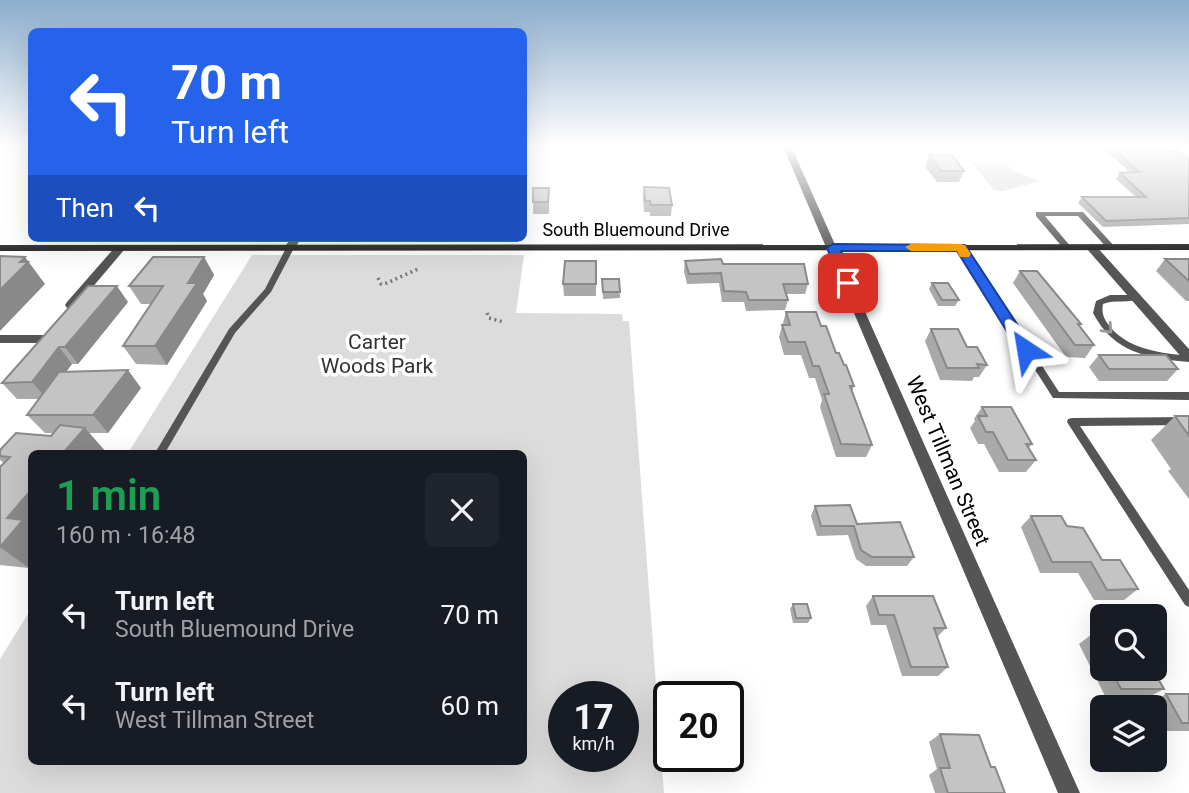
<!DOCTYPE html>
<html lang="en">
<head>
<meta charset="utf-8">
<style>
	:root { --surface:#171b24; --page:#20242c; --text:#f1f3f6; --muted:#9ea1a6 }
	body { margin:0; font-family:Roboto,sans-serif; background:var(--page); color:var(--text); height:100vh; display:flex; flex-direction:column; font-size:26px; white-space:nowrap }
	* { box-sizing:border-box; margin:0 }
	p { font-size:23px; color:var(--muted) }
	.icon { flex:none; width:38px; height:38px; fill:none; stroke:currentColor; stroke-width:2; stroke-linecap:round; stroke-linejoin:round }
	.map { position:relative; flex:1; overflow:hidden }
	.panel { position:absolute; left:28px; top:450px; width:499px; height:315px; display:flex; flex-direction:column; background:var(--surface); border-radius:10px; box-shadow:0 7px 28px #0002 }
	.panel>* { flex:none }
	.guide { position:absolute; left:28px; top:28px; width:499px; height:214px; border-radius:10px; box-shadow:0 7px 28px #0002; background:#2563eb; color:#fff; overflow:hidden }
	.tools { position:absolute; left:1090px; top:604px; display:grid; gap:14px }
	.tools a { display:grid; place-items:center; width:77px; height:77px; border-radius:10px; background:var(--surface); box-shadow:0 7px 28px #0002; font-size:35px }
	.speed { position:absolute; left:548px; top:681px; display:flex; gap:14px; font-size:35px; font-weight:700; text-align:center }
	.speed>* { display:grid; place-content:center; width:91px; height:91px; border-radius:50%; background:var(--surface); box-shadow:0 7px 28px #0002; line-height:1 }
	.speed small { font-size:18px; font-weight:400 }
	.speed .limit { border:4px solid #111; border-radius:10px; background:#fff; color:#111 }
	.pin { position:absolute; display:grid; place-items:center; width:60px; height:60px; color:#fff; margin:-30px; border-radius:14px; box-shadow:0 4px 10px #0006 }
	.me { position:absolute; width:77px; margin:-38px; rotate:327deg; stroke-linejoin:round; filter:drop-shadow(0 0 5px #0008) }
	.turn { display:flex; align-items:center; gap:24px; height:147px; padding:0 28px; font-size:32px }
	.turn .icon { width:91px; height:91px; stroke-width:2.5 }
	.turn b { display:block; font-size:49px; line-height:60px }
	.then { display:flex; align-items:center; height:66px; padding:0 28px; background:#0003; gap:14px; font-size:26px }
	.round { display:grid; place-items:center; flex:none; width:74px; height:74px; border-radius:10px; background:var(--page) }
	.head { display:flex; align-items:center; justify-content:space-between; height:119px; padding:0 28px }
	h1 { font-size:42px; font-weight:600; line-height:52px; color:#1e9e55 }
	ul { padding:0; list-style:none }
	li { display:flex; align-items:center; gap:21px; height:91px; padding:0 28px }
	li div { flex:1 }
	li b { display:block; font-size:26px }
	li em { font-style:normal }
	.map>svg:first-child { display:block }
	.green { fill:#dcdcdc; fill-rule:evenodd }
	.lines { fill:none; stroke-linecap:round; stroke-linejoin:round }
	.path { stroke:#777; stroke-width:3.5; stroke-dasharray:2 3.5; stroke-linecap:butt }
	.lane { fill:#555; fill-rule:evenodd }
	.street { fill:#555; fill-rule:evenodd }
	.secondary { fill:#222; fill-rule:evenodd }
	.wall { fill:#a9a9a9 }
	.shaded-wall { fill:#898989 }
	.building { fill:#c4c4c4; stroke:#898989; stroke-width:2 }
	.oneway { stroke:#999 }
	.route { fill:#2563eb; stroke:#184099; stroke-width:2 }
	.slow { fill:#f59e0b }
	.labels { text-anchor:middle; stroke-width:7; stroke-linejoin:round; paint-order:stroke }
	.far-street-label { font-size:18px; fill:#000; stroke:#fff }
	.park-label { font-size:21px; fill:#333; stroke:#fff }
	.street-label { font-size:21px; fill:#000; stroke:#fff }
</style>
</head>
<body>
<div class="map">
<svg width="1189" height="793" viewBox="0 0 1189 793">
	<rect width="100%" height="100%" fill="#fff"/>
	<path class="green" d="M972,163l35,1 6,7 27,10 -37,10 -9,-1z
		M252,255h272l-8,58 106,1 1,7h6l35,472h-664v-134l31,-50 1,152h491v-308h-395zM564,696h59v60h-59z"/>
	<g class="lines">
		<path class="path" d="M378,278l3,6 6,-1 33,-15
			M487,313l2,5 15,4"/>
		<path class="lane" d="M1036,212h47l33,36 -4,2h-3l-31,-34h-33l26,31 -1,2h-6l-28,-33z
			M958,245h6l1,2 94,145h130v8l-136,-2 -96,-151z
			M287,246h3l4,2 -23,44 -36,41 -70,120h-10l74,-124 36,-40z
			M1110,295h26l4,3c-10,6 -25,1 -37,6 -2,11 2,17 9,25 19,21 50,24 77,27v6c-42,-4 -75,-9 -96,-49l3,-12z
			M1189,417v8l-109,1 109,164v17l-4,-2 -118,-183 1,-3 4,-1z"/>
		<path class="street" d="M783,146h8l289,647h-22z
			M291,238h10l-7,12 -4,1 -6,-3z
			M1091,244l4,1 94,104v13l-5,-2 -97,-111v-4z
			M120,245l4,1v4l-49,58h-8l-2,-3 2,-3 49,-56z
			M0,335h43l6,4 -6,4h-43z"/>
		<path class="secondary" d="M1189,244v6l-1189,1v-6z"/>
	</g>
	<path class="wall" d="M1100,146h64l5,4 20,9v65l-86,3 -25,-24 4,-6h54l-20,-18 4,-6 10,-1z
		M929,155l35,16 -5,11h-22l-12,-15z
		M644,187l28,18 -1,11h-21v-4h-6l-1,-14z
		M549,188v26h-16v-12z
		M204,257l10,18 -11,19 4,7 -40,64 -31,-1 -13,-18 28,-42h-10l-12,-18z
		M1165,259h24v42h-3l-30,-30z
		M596,261v35h-32l-1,-12z
		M685,261l38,3 85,20 -3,10h-19l2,6 -3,10 -39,1 -2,-9h-22l-3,-19 -32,1 -3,-13z
		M1020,271l61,53 -2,2 15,19 -9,13 -19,-1 -53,-74z
		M602,279h17l1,19 -17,1z
		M932,283l27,17 -4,6h-17l-9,-17z
		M128,302l-50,62h-6l-6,8 75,16 -33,45h-19l17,19 -74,1 -3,115 -29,-3v-98l4,-4 -4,-3v-10l51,-14 3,-3h-9l-18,-18 12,-16h-22l-15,-16z
		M786,312l35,14 23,39 10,21 -2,6 20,53 -6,12h-30l-16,-50 2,-7 -7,-22h-6l-8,-23h-17l-5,-18z
		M931,329l36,18 20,18 -8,12h-5l-2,4 -32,-1 -15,-39z
		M1099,355l79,14 -11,12h-68l-10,-14z
		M982,407l50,37 -3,4 7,12 -10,12h-27l-15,-28h-6l-8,-16 5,-7 -1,-2z
		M1175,416h14v83l-21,-28 3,-2 -20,-29z
		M815,506l42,18 57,33 -7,9h-41l-10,-7 -8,-24 -31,1 -6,-20z
		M1031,516l36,10 35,34 36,29 -14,11h-30l-16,-27h-38l-19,-46z
		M873,596l73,32 -9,9 11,30 -10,9h-36l-16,-51h-15l-5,-19z
		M793,604l18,14 -3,5h-15l-3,-14z
		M1092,634h10v34h50l12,21 -17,9h-41l-27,-54z
		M1166,694h23v37h-24l-10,-18v-6h-3l-2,-4z
		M940,734l51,33 14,26h-70l-6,-18 8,-6 -8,-27z"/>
	<path class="shaded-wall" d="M25,257l20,27 -45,47v-41l20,-28z
		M204,257l10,18 -11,19 4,7 -40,64 -12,-19 33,-63z
		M117,286l11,16 -50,62 -13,-17z
		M59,347l13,17 -26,34 -14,-16z
		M128,370l13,18 -33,45 -15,-18z
		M85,428l21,24 -1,1h-42z
		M32,489v76l-3,3 -29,-21 7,-29z"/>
	<path class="building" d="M1110,146h54l5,4h7l13,9v59l-83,3 -24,-24h64l-26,-24 19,-1z
		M929,155h23l12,16h-23z
		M644,187l25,1 3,17h-21l-1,-4h-5z
		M533,188h16l-1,14h-15z
		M0,256l25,1 -5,5h8l-28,28z
		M153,257h51l-16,26h9l-42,63h-32l40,-60h-34z
		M721,259l2,5h81l4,20h-25l5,16h-39l-3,-8 -22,-1 -3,-18 -32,1 -4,-13z
		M1165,259h24v22z
		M565,261h31v23h-33z
		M1020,271h17l44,53h-3l16,21h-19z
		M602,279h17l1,13h-17z
		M932,283h16l11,17h-17z
		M88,286h29l-52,61h-6l-27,35 -30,1z
		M786,312h30l5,14h5l10,27h3l5,12h2l8,21h-4l22,59 -31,-1 -17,-50h5l-10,-28h-6l-8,-24h-17l-6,-17h8z
		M931,329h27l9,18h10l10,18 -10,-1 2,4h-32z
		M1099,355h67l12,14h-69z
		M128,370l-35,45h-66l32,-43z
		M982,407h29l21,37h-6l10,16h-28l-15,-28h-7l-8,-16h9z
		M1175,416h14v20z
		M60,425l25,3 -22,25h-31v36l-25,29 16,2 -23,27v-80l10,-10 -10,-1v-6l16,-17 35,3z
		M850,505l7,19 43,-2 14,35h-42l-11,-7 -7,-24h-33l-6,-20z
		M1031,516h30l6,10 16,2 19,32h18l18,29 -31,1 -16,-28h-39z
		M873,596h60l13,32h-12l14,39h-37l-17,-52h-15z
		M793,604h14l4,14h-15z
		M1092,634h10v20z
		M1110,668h42l12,21h-43z
		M1166,694h23v29h-7z
		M940,734l39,1 12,32h4l10,26h-57l-8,-25h10z"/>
	<defs><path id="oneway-chevron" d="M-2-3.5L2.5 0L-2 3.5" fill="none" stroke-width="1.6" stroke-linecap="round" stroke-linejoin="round" transform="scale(1.75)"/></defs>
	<use class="oneway" href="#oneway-chevron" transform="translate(1108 329) rotate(47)"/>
	<linearGradient id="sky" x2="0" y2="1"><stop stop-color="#8cadcc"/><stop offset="0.57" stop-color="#fff"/><stop offset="1" stop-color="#fff" stop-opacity="0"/></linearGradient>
	<rect width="1189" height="257" fill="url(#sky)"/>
	<path class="route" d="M833,244l132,1 69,105 -2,4h-11l-64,-103h-116l14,32 -7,4 -6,-4 -15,-35z"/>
	<path class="slow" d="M961,244l4,1 6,9 -2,3h-9l-3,-6h-46l-6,-4 6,-3z"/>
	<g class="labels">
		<g class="far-street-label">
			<text x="636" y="236">South Bluemound Drive</text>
		</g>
		<g class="park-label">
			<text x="377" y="349">Carter<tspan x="377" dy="24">Woods Park</tspan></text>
		</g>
		<g class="street-label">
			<text transform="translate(948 461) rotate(67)" y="7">West Tillman Street</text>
		</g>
	</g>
</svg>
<div class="tools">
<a><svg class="icon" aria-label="search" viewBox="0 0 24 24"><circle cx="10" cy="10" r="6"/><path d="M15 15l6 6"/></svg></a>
<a><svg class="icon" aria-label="layers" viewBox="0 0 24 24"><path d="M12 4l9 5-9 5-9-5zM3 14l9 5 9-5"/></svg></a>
</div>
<div class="speed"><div>17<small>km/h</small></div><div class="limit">20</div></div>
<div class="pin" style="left:848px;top:283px;background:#d93025"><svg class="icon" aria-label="arrive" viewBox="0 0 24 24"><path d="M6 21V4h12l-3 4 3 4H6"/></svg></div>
<svg class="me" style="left:1026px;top:350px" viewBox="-20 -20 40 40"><path d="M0-17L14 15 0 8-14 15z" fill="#2563eb" stroke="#fff" stroke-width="4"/></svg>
<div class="guide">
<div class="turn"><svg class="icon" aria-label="left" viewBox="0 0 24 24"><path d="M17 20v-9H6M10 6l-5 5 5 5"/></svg><div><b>70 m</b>Turn left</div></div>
<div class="then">Then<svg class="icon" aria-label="left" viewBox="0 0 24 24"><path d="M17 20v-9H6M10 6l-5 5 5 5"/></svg></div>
</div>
<section class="panel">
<div class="head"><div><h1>1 min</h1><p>160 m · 16:48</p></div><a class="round"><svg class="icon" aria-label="close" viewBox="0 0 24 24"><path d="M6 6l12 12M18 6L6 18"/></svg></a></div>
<ul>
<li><svg class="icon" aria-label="left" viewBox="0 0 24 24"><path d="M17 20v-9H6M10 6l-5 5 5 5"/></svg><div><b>Turn left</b><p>South Bluemound Drive</p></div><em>70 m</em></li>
<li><svg class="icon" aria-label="left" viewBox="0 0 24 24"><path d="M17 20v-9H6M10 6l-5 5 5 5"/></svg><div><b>Turn left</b><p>West Tillman Street</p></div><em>60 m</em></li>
</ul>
</section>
</div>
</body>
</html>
